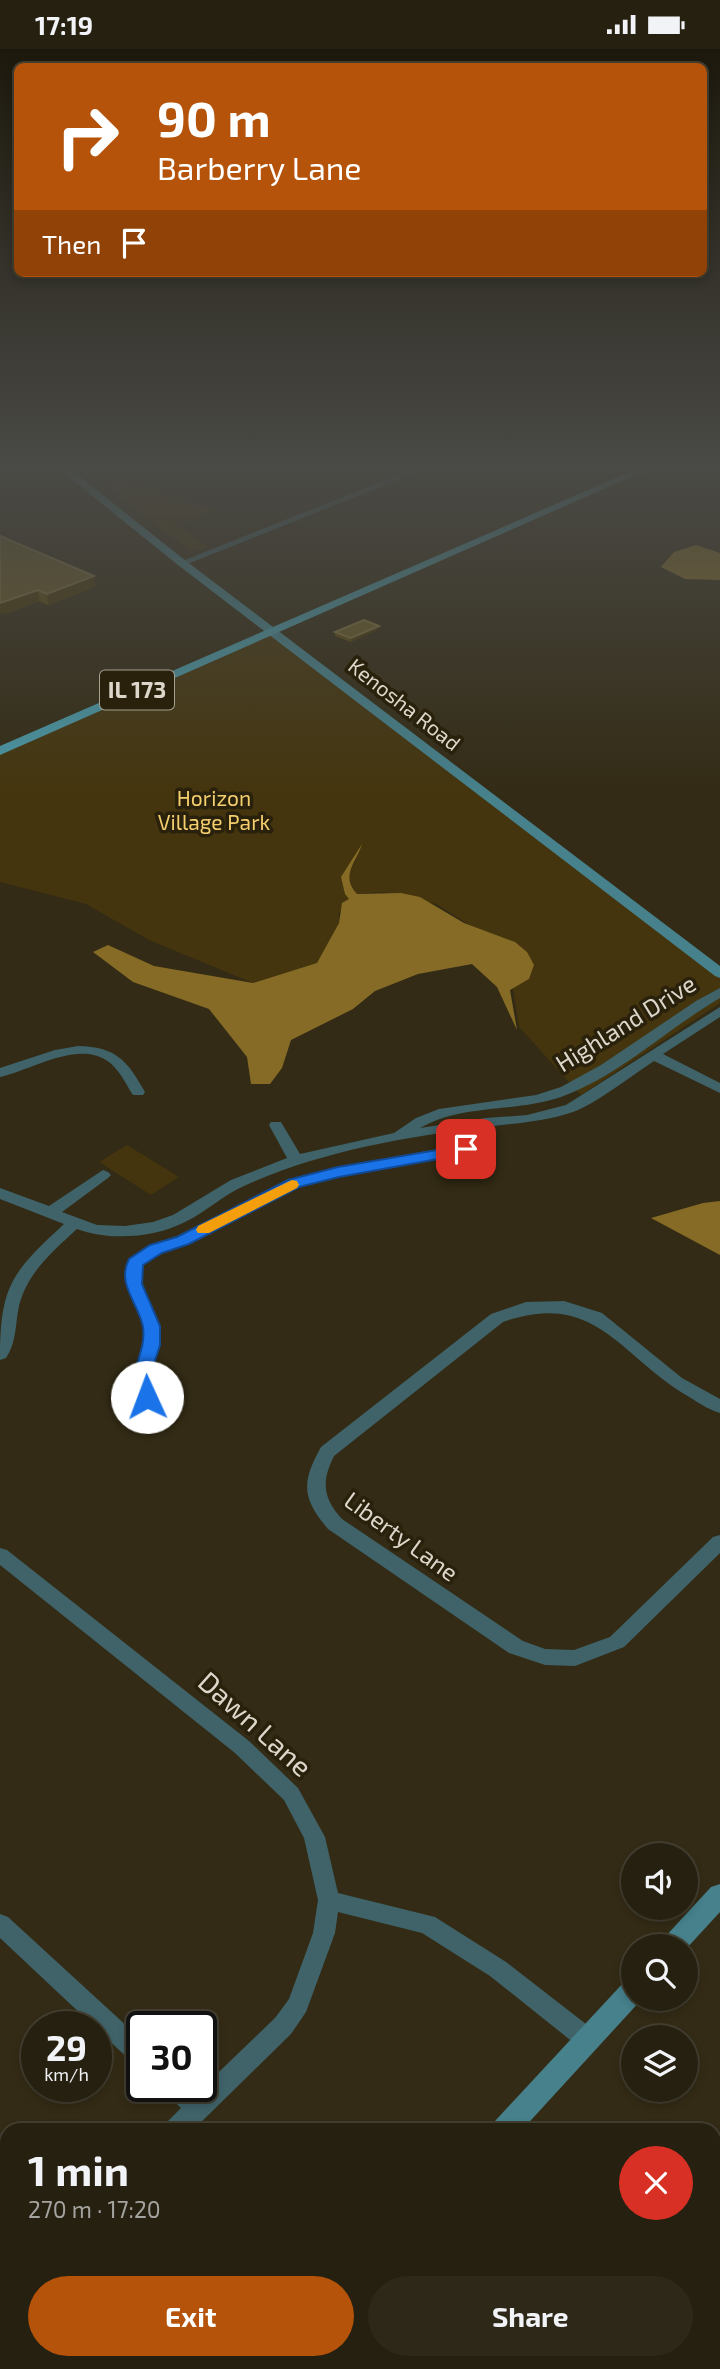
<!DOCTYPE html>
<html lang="en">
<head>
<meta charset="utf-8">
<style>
	:root { --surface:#262010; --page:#2e2819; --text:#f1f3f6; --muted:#a4a39f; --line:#423e30; --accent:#b45309 }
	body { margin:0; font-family:"Exo 2",sans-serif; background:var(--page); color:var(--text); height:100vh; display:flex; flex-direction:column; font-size:26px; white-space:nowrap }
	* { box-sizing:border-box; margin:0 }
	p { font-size:23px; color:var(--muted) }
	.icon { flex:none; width:38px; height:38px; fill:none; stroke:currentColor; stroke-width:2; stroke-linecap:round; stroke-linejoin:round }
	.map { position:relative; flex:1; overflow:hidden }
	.sheet { position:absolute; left:0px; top:2074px; width:721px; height:247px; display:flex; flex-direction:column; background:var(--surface); border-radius:21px 21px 0 0; box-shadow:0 4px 10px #0003,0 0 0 2px var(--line) }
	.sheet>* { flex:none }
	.hud { position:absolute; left:14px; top:14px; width:693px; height:214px; border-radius:10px; box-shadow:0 4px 10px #0003,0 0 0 2px var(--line); background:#b45309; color:#fff; overflow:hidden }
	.fabs { position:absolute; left:621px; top:1794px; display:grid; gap:14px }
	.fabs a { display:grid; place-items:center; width:77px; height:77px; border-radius:50%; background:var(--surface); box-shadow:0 4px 10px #0003,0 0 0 2px var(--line); font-size:35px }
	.speed { position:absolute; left:21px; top:1962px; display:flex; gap:14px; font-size:35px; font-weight:700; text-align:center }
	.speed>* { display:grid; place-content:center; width:91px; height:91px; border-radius:50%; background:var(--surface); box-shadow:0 4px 10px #0003,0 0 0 2px var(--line); line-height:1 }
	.speed small { font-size:18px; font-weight:400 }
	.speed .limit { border:4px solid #111; border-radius:10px; background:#fff; color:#111 }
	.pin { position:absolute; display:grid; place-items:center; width:60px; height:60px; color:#fff; margin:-30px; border-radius:14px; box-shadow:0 4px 10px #0006 }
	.me { position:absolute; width:77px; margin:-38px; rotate:358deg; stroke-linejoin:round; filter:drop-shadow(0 0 5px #0008) }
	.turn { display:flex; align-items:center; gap:24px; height:147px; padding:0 28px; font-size:32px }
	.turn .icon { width:91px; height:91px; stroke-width:2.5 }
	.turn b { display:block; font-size:49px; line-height:60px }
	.then { display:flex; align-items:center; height:66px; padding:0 28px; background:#0003; gap:14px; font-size:26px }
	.round { display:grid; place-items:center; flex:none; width:74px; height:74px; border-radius:37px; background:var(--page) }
	.summary { display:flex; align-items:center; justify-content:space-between; height:119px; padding:0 28px }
	h1 { font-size:42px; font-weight:700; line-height:52px }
	.action { display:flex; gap:14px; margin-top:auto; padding:14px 28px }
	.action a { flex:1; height:80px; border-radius:42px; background:var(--accent); color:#fff; font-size:28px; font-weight:700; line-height:80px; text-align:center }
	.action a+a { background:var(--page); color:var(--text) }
	.status { display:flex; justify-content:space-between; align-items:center; height:49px; padding:0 35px; background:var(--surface); direction:ltr }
	.status svg { height:19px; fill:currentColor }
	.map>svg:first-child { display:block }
	.green { fill:#44350e }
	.water { fill:#856b25 }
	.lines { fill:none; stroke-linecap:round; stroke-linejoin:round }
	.street { fill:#3f6369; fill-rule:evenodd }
	.secondary { fill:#46818c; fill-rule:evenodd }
	.primary { fill:#4a98a6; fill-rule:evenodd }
	.wall { fill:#5b4a11 }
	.shaded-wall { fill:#45370a }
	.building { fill:#695925; stroke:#7b6d3f; stroke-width:2 }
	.route { fill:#1a73e8; stroke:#114b97; stroke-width:2 }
	.slow { fill:#f59e0b }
	.labels { text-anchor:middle; stroke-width:7; stroke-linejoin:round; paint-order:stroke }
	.far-street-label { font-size:21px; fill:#dcd7ca; stroke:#29210b }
	.far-park-label { font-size:21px; fill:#f4cf6e; stroke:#29210b }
	.shield { fill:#29210b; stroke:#a6a091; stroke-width:2 }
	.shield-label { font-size:23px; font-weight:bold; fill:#dcd7ca }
	.street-label { font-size:24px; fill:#dcd7ca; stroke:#29210b }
	.near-street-label { font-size:28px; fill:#dcd7ca; stroke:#29210b }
</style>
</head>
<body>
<div class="status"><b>17:19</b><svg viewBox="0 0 49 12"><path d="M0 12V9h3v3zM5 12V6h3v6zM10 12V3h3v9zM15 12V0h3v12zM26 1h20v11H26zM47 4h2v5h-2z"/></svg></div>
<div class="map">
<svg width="720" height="2320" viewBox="0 0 720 2320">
	<rect width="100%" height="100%" fill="#332b15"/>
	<path class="green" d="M124,431l74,26 18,3 -21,11 -24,2 38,25 -18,4 -88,-67z
		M273,581l447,343v30l-139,92 -62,-68 -6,-39 16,-9 5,-14 -98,-61 -53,-12 -26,2c-13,-13 -9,-22 1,-37l-17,20 9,22 -11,14v10l-21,40 -65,20 -104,-43 -63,-36 -86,-22v-132z
		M127,1096l52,32 -28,18 -52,-33z"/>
	<path class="water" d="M696,496l24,8v27l-35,-1 -24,-12 13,-15z
		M362,795c-6,19 -22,32 -5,50l44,-1 19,4 44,26 51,19 12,10 7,13 -5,14 -19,11 7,40 -20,-43 -25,-23 -54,10 -43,17 -22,18 -62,31 -9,28 -12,16h-19l-4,-27 -38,-48 -76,-27 -40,-30 15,-7 46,21 99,17 64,-20 22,-40 3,-20 7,-4 -4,-5 -4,-17z
		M720,1152v54l-69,-37 52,-15z"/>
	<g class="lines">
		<path class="street" d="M413,420h13l-241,96 -8,-2z
			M720,939v10c-53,31 -101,78 -159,99 -47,16 -98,6 -141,31l66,-10 41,-3 39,-10 154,-98v10l-57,37 57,29v10l-66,-32c-20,13 -60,44 -81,51 -29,10 -58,11 -88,15 -81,10 -167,25 -241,59 -21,9 -38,26 -59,36 -31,16 -76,19 -108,7 -24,22 -50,44 -58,77 -4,19 -2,35 -13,52l-6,2c0,-74 11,-87 64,-136l-64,-25v-11l49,18 54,-36 5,2 3,3 -3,3 -46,34 35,13 28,1 28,-4 20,-7 58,-35 56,-22 -18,-33 2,-3h10l19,32 94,-21 22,-15 23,-9 97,-14 25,-8 40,-22 95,-64z
			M78,997c38,1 49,14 67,46l-2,3h-10c-8,-12 -14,-27 -27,-35 -30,-19 -75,10 -106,17v-9l55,-18z
			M466,1095l5,2 3,3 -3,3 -132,25 -41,10 -109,57 -27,9 -19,12 -2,19 18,42v19l-9,31 6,21 -3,4h-12c-18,-32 7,-44 2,-74 -4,-24 -27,-42 -14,-68l21,-14 27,-9 111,-55 50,-14z
			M564,1252l38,12 80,65 38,21v14c-10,-3 -20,-9 -29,-15 -72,-41 -94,-109 -188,-76l-169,134c-13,26 -11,42 8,63l181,122 22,8 29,1 36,-13 103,-100 7,-2v18l-96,94 -49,19 -30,-1 -36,-12 -181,-124c-26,-31 -27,-46 -7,-82l170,-133 35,-12z
			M0,1499l7,2 242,191 49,47 27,49 13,56 97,24 71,45 89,69 4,8 -4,8 -8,3 -8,-3 -89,-71 -68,-43 -84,-21 -3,21 -29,79 -15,22 -98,96h-29l3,-8 14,-14 -15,-14 -4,-8h29l7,6 77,-74 14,-19 24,-66 5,-33 -14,-62 -20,-38 -49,-47 -235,-188z
			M0,1865l8,3 134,123v27l-8,-3 -134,-126z
			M7,2230v30l-7,3v-30z"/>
		<path class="secondary" d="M59,420h11l116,92 534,405v12l-5,-2 -537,-411z
			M720,1835v28l-34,37v-3h-25l3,-8 47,-51z
			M634,1929v21h8l-120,131h-31l4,-9 130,-140z
			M272,2314h33l-3,6h-33z"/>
		<path class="primary" d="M636,420h13l-649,286v-9z"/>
	</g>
	<path class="wall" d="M0,487l94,40 1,11 -47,18 -9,-4 -28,11 -11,2z
		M379,580l-28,13 -16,-6v-4z"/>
	<path class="shaded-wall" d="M94,527l1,11 -47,18 -1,-11z
		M38,541l1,11 -28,11 -11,2v-11z
		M379,577v3l-28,13v-4z"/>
	<path class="building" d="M0,487l94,40 -47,18 -9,-4 -29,10 -9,3z
		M364,571l15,6 -28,12 -16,-6z"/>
	<linearGradient id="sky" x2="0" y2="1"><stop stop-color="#1c180c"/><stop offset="0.56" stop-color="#4a4a46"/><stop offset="1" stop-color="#4a4a46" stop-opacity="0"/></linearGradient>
	<rect width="720" height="745" fill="url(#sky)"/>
	<path class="route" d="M466,1096l7,4 -2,4 -132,24 -40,10 -110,57 -27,9 -19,12 -1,19 18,42v19l-10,31 5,21 -8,6 -7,-1c-16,-30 7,-46 3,-75 -4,-23 -27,-43 -14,-68l21,-14 27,-8 111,-57 50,-13z"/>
	<path class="slow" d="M292,1131l5,1 2,4 -2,3 -88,45h-11l-2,-3 2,-4z"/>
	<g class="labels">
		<g class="far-street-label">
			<text transform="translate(404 656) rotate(38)" y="7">Kenosha Road</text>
		</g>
		<g class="far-park-label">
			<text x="214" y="757">Horizon<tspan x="214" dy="24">Village Park</tspan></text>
		</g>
		<rect class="shield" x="100" y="621.5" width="74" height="39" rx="5"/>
		<g class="shield-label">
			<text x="137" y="649">IL 173</text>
		</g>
		<g class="street-label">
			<text transform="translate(626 975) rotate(-32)" y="8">Highland Drive</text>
			<text transform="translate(401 1488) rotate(36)" y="8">Liberty Lane</text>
		</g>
		<g class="near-street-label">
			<text transform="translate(255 1675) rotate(42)" y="10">Dawn Lane</text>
		</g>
	</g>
</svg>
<div class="fabs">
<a><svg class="icon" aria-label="sound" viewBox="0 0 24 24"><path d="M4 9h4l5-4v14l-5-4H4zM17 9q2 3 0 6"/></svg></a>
<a><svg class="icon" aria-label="search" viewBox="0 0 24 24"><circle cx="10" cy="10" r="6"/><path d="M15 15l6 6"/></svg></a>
<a><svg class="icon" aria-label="layers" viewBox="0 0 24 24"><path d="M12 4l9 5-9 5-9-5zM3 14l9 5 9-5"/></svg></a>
</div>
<div class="speed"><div>29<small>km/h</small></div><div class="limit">30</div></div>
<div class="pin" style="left:466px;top:1100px;background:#d93025"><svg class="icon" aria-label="arrive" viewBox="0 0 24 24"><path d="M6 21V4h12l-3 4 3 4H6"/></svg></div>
<svg class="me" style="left:147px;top:1348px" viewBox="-20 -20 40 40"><circle r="19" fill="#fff"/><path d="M0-13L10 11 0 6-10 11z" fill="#1a73e8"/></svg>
<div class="hud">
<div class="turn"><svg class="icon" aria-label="right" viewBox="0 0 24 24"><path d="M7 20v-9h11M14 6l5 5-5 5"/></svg><div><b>90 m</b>Barberry Lane</div></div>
<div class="then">Then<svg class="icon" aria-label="arrive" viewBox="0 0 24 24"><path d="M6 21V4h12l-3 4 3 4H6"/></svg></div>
</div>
<section class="sheet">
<div class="summary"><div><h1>1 min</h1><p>270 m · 17:20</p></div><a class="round" style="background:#d93025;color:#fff"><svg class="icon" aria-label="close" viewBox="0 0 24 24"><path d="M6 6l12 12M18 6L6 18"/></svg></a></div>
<div class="action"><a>Exit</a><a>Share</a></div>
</section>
</div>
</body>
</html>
